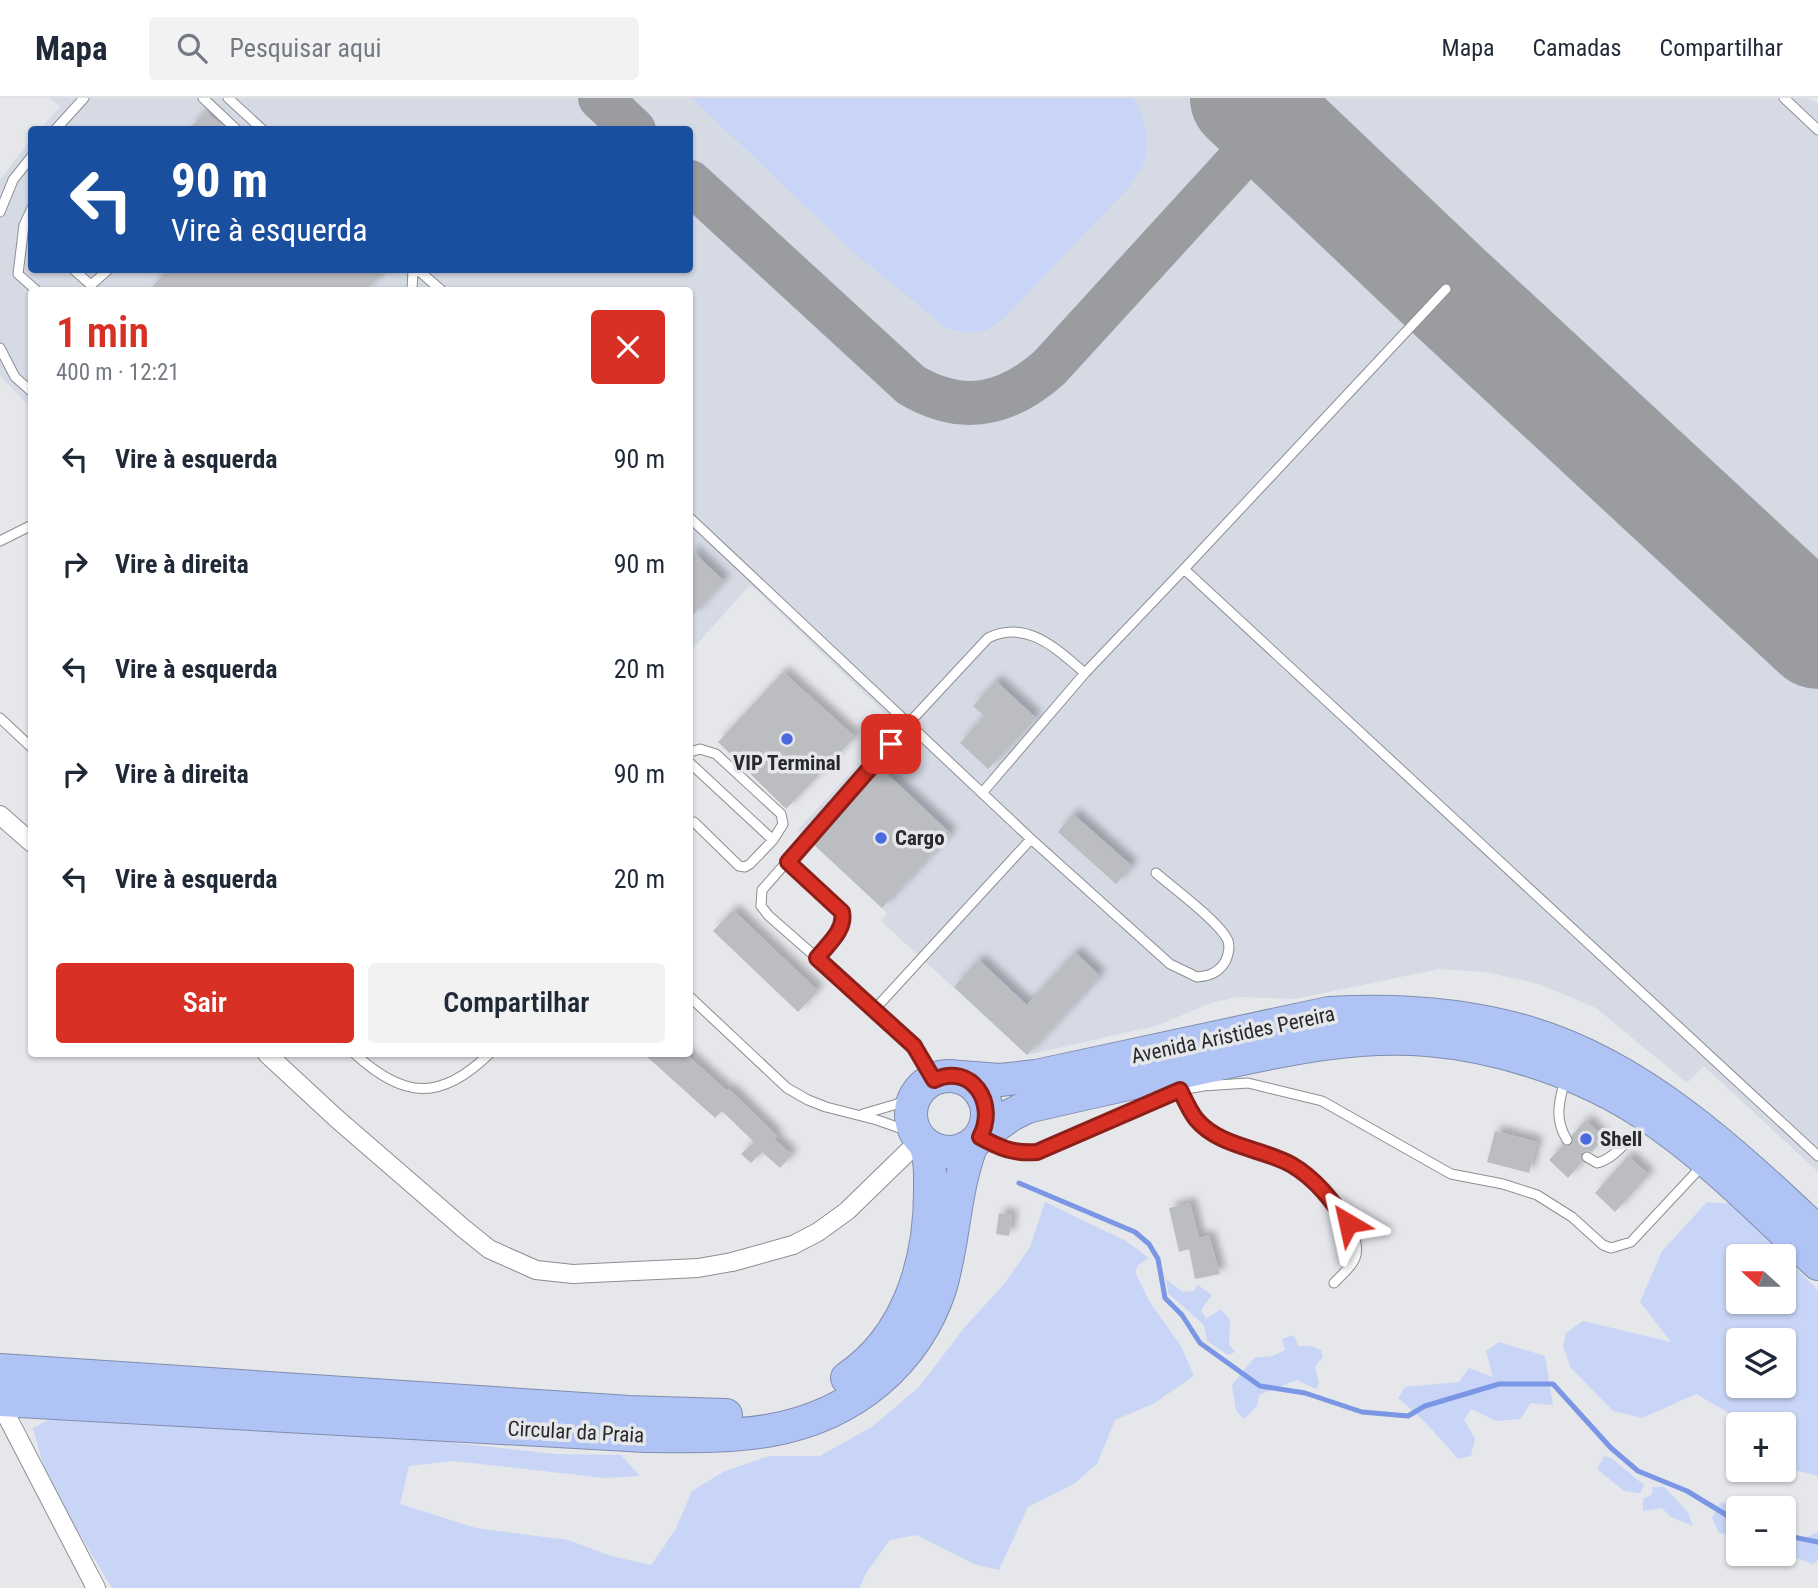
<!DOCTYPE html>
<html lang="pt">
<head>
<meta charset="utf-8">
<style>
	:root { --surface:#fff; --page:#f2f2f3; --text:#1f2937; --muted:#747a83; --line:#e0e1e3; --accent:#d93025 }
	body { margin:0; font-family:"Roboto Condensed",sans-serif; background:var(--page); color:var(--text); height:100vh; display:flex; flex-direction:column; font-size:26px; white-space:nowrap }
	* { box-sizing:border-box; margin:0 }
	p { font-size:23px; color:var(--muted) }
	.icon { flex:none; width:38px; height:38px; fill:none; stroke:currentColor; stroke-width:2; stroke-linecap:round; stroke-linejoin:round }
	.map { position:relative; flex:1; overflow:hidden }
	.panel { position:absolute; left:28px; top:189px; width:665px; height:770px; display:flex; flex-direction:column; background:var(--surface); border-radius:7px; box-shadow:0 2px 5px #0004 }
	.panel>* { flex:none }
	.guide { position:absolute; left:28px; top:28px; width:665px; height:147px; border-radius:7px; box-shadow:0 2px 5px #0004; background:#1a4fa0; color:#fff; overflow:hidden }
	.needle { width:46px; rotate:291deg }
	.controls { position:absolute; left:1726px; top:1146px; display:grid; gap:14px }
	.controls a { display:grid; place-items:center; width:70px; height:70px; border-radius:7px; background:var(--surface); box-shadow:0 2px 5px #0004; font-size:35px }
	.pin { position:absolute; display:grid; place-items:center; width:60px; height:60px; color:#fff; margin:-30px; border-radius:14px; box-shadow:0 4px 10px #0006 }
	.me { position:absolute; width:77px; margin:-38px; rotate:324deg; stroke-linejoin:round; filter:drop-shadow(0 0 5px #0008) }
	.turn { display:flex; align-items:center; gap:24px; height:147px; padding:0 28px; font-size:32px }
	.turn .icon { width:91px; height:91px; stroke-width:2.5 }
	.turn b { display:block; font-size:49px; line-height:60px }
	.round { display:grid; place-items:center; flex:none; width:74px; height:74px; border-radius:7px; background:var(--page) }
	.headline { display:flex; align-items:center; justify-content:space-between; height:119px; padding:0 28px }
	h1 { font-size:42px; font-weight:600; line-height:52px; color:var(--accent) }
	.primary-button { display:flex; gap:14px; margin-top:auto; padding:14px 28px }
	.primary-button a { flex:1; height:80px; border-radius:7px; background:var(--accent); color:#fff; font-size:28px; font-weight:600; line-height:80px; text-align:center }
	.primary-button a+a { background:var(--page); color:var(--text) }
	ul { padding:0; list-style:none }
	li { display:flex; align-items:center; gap:21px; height:105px; padding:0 28px }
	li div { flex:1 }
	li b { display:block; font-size:26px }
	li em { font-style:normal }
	header { display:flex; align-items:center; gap:42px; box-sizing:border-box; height:98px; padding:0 35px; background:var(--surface); border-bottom:2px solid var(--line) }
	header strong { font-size:33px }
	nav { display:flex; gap:38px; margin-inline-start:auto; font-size:24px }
	.search { width:490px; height:63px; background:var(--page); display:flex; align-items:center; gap:18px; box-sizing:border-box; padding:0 24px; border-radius:7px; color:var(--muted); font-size:26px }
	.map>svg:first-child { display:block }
	.built { fill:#d5dae5 }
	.green { fill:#c8d5f6; fill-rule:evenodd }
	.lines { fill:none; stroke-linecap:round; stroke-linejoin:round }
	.stream { stroke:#7a96e5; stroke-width:5 }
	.taxiway { stroke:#9b9ca0; stroke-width:44 }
	.runway { stroke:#9b9ca0; stroke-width:110 }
	.building { fill:#bbbdc1; filter:url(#shadow) }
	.lane-casing { stroke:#8c8e92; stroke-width:11 }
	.street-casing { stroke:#8c8e92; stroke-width:20 }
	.highway-casing { stroke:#808dae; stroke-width:34 }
	.lane { stroke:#fff; stroke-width:9 }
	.street { stroke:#fff; stroke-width:18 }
	.highway { stroke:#afc3f5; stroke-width:32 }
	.route-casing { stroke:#8d1f18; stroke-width:18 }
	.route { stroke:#d93025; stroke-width:12 }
	.poi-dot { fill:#4a6ade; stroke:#e5e7eb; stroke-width:2.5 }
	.labels { text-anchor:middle; stroke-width:7; stroke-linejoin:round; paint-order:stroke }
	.poi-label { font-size:21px; font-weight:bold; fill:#28292b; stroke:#e5e7eb; text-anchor:start }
	.street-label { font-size:21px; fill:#28292b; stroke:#e5e7eb }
</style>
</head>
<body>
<header>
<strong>Mapa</strong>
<div class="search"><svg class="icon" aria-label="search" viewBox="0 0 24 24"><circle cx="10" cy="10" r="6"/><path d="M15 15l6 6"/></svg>Pesquisar aqui</div>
<nav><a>Mapa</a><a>Camadas</a><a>Compartilhar</a></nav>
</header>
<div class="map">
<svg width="1818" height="1490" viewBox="0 0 1818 1490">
	<defs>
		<filter id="shadow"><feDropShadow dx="6" dy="-6" stdDeviation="3.5" flood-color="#0004"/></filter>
	</defs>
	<rect width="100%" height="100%" fill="#e5e7eb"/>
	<path class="built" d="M50,0h1756l12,5v1069l-114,-106 -17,17 -91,-75 -57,-24 -54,-12 -46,-3 -144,30 -57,-2 -27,6 -55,23 -129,29 -146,-134 6,-8 -89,-83 97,-107 -142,-136h-5l-58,65v-362h-658l-1,118 -31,-32v-196l31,-41 1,131h658v-140l-650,-1 20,-22z"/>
	<path class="green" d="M692,0h441c12,18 18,42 11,64 -3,8 -10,16 -14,24l-127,133 -16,11 -19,3 -22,-5 -96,-79z
		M1045,1104l81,39 23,17 -11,7 -3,7 14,29 32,45 13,30 -41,28 -38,16 -18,44 -23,20 -46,23 -29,63 -25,-6 -58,-29 -26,5 -23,32 -8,16h-747l-41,-68 -26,-49 -12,-43 23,-12 328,19 170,19 67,1 19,21 -36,2 -150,-17 -45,5 -9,38 76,24 92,12 43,16 40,9 25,-36 16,-38 33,-20 44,-15h51l53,-30 46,-39 45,-59 41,-45 25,-36z
		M1707,1104l24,2 87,86v186l-35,-9v-43l-45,2 -9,-13 -33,-19 -54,24 -29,-7 -42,-43 -8,-21 3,-14 17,-12 88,21 -31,-40 22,-51zM1738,1158h45v46h-45zM1738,1242h45v46h-45z
		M1166,1181l17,13 11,-1 4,-6 14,10 -11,15 5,9 15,-10 9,11 -1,24 6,8 -7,3 -21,-14 -3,-16 -36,-32z
		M1294,1237l4,11h14l9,4 2,7 -8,9 4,17 -3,6 -19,-9 -38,15 -2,11 -13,13 -8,-9 -4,-25 22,-27 18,-2 13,-6 -3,-11z
		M1499,1244l46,14 8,49 -22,-2 -11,16 -24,2 -25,-12 -7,11 11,19 -4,17 -13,3 -33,-37 -27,-24 7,-11 54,-5 10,-14 24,9 -7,-26z
		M1604,1358l7,2 33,27 -4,8 -16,-2 -27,-22z
		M1653,1389h11l24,25 5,14 -22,-9 -9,-9 -19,3v-12l9,-5z
		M1721,1404l23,6h-6v28l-19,-3 -7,-15z
		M1818,1434v28l-5,4 -30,-11v-15l3,8z"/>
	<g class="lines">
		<path class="stream" d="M1019,1085l116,49 14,12 9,15 7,39 17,17 18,28 60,43 45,7 57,19 46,4 17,-10 74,-22h54l58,64 27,23 49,20 51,31
			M1783,1437l35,7"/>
		<path class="taxiway" d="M600,0l34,32
			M690,84l221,203c51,30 95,21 138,-17l223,-244"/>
		<path class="runway" d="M1245,0l201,191 372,345"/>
	</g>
	<path class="building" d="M206,13l20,19h-38z
		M168,172h217l-19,20h-217z
		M690,451l34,32 -34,37z
		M783,574l72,65 -69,72 -68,-67z
		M996,583l40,37 -48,51 -28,-26 24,-27 -11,-10z
		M881,670l70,66 -69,74 -70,-65z
		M1073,716l59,52 -16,18 -58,-52z
		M733,812l85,81 -20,21 -85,-81z
		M1075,854l25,24 -73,79 -73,-68 25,-27 48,45z
		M644,956h42l41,37 2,-2 48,47 -3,3 18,16 -12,13 -18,-16 -11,11 -10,-9 13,-12 -32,-31 -7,7z
		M1586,1022l18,18 -12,14 -6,-2 -5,3 -1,5 2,4 -14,16 -19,-18 14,-15 4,2 5,-3v-9z
		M1495,1033l42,11 -8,31 -42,-11z
		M1628,1058l21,19 -34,37 -20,-19z
		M1190,1105l9,35 10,-2 11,38 -25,5 -6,-30 -10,3 -10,-44z
		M999,1115l13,2 -3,21 -13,-2z"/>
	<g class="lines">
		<g class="lane-casing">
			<path id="lane" d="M203,0l34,32
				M228,0l35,32
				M1784,0l34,32
				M55,32l29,-32
				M32,110l-8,17 -6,49 18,16
				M0,114l13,-32 19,-24
				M74,172l17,15 17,-15
				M418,172l23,20
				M1446,191l-262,280 634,587
				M412,192l1,-20
				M0,250l15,29 17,15
				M690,420l341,321 139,125 27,13c12,-1 21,-4 28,-15 3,-6 5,-14 3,-21 -7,-18 -56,-54 -72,-68
				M0,443l32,-16
				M0,620l32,30
				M690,654l10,-3 16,5 65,60 2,10 -10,16 -83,-77
				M982,695l103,-120 99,-104
				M694,724l45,44 6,1 5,-3 23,-24
				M787,764l55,50c4,18 -15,33 -25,46
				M690,899l97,91 21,12 18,7 51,13 40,14
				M875,911l156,-170
				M355,956c48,44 85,48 134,0
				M1565,981c-6,23 -11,40 2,61
				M934,982l-20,-34 -39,-37 -106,-93 -8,-10 1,-16 146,-166 80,-86c40,-19 68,11 97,35
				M1180,992c8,17 15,32 32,42 21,14 47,18 70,28 25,10 85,68 73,98 -3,9 -15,18 -21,25
				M863,1016l34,-10 22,-13
				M986,1042c18,10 31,14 51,12l138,-61 28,-5 45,-3 74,18 129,73 52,10 34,11 35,22 31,28 8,3 20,-6 71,-76
				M1587,1059l10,6c25,-7 32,-33 54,-37"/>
		</g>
		<g class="street-casing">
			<path id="street" d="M0,717l32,28
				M267,956l69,64 127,110 26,21 47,21 37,4 125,-6 34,-6 61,-17 25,-13 29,-21 74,-72
				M0,1305l96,185"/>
		</g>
		<g class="highway-casing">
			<path id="highway" d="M911 1016a38 38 0 1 1 76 0a38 38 0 1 1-76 0Z
				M961,979l39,3 36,-4 293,-63c68,-4 135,0 201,20 113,34 204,120 288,199
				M980,1039l31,-22 16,-8c64,-15 128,-29 192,-43 68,-15 138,-30 209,-24 73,6 157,34 218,75 63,42 117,98 172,149
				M0,1272l629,42 97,3
				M847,1280c61,-41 83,-116 83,-186 0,-16 1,-32 -5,-48
				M0,1302l646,36c86,1 163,3 232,-55 29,-25 50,-56 62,-92 15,-49 13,-95 32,-145"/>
		</g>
		<use href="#lane" class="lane"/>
		<use href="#street" class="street"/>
		<use href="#highway" class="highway"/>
	</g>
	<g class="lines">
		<g class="route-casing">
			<path id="route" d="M891,646l-103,118 54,50c4,18 -15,33 -25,46l97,88 20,34c38,-18 64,24 46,57 20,11 34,17 57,15l143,-62c5,10 9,20 16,29 23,28 66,29 96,46 24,14 40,36 56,58"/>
		</g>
		<use href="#route" class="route"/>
	</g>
	<g class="poi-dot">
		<circle cx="787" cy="641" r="7"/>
		<circle cx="881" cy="740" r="7"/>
		<circle cx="1586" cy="1041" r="7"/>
	</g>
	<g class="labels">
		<g class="poi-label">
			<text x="787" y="672" text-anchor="middle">VIP Terminal</text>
			<text x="895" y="747">Cargo</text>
			<text x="1600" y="1048">Shell</text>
		</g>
		<g class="street-label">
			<text transform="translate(1233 937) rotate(-12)" y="7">Avenida Aristides Pereira</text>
			<text transform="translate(576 1334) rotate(3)" y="7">Circular da Praia</text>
		</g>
	</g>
</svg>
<div class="controls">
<a><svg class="needle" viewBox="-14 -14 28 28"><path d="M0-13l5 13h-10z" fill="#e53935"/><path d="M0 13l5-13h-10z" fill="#747a83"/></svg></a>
<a><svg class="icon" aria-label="layers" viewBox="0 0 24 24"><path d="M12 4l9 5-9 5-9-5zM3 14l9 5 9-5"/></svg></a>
<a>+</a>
<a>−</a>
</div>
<div class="pin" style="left:891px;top:646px;background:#d93025"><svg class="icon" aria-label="arrive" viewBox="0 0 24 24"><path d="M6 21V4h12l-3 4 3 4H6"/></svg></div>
<svg class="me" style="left:1348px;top:1125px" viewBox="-20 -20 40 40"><path d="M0-17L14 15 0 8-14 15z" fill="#d93025" stroke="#fff" stroke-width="4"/></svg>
<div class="guide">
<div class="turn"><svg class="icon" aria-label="left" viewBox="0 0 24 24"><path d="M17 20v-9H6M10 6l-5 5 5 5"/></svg><div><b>90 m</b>Vire à esquerda</div></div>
</div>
<section class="panel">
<div class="headline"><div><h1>1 min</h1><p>400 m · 12:21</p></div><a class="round" style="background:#d93025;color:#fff"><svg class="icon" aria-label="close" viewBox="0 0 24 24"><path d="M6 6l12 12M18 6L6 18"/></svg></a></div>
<ul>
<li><svg class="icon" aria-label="left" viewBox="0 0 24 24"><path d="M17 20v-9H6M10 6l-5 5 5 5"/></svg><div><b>Vire à esquerda</b></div><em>90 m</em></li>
<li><svg class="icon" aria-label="right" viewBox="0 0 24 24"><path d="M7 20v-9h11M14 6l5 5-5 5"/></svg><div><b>Vire à direita</b></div><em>90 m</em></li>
<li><svg class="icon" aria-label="left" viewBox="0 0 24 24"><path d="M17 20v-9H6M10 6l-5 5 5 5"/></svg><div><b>Vire à esquerda</b></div><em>20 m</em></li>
<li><svg class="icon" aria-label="right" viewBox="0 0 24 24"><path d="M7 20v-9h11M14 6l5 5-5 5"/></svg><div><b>Vire à direita</b></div><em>90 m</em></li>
<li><svg class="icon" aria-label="left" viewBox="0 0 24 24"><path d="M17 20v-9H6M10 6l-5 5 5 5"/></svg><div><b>Vire à esquerda</b></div><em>20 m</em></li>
</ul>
<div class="primary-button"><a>Sair</a><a>Compartilhar</a></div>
</section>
</div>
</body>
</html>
